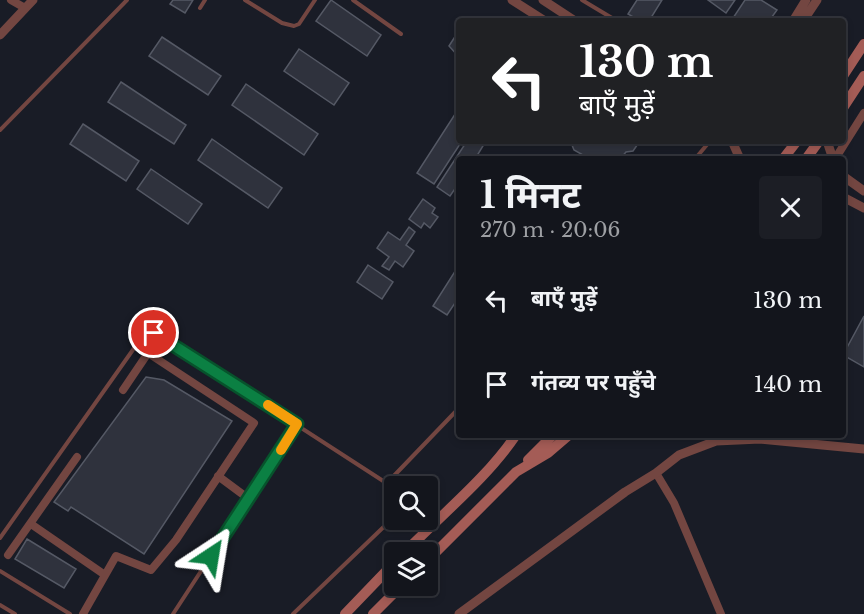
<!DOCTYPE html>
<html lang="hi">
<head>
<meta charset="utf-8">
<style>
	:root { --surface:#13151c; --page:#1c1e25; --text:#f1f3f6; --muted:#9d9fa3; --line:#32343b }
	body { margin:0; font-family:"Libre Baskerville","Noto Sans Devanagari",serif; background:var(--page); color:var(--text); height:100vh; display:flex; flex-direction:column; font-size:22px; white-space:nowrap }
	* { box-sizing:border-box; margin:0 }
	p { font-size:20px; color:var(--muted) }
	.icon { flex:none; width:33px; height:33px; fill:none; stroke:currentColor; stroke-width:2; stroke-linecap:round; stroke-linejoin:round }
	.map { position:relative; flex:1; overflow:hidden }
	.sheet { position:absolute; left:456px; top:156px; width:390px; height:282px; display:flex; flex-direction:column; background:var(--surface); border-radius:6px; box-shadow:0 3px 9px #0003,0 0 0 2px var(--line) }
	.sheet>* { flex:none }
	.banner { position:absolute; left:456px; top:18px; width:390px; height:126px; border-radius:6px; box-shadow:0 3px 9px #0003,0 0 0 2px var(--line); background:#202124; color:#fff; overflow:hidden }
	.fabs { position:absolute; left:384px; top:476px; display:grid; gap:12px }
	.fabs a { display:grid; place-items:center; width:54px; height:54px; border-radius:6px; background:var(--surface); box-shadow:0 3px 9px #0003,0 0 0 2px var(--line); font-size:30px }
	.pin { position:absolute; display:grid; place-items:center; width:51px; height:51px; color:#fff; margin:-26px; border:3px solid #fff; border-radius:50%; box-shadow:0 2px 6px #0007 }
	.me { position:absolute; width:66px; margin:-33px; rotate:33deg; stroke-linejoin:round; filter:drop-shadow(0 0 4px #0008) }
	.turn { display:flex; align-items:center; gap:21px; height:126px; padding:0 24px; font-size:27px }
	.turn .icon { width:78px; height:78px; stroke-width:2.5 }
	.turn b { display:block; font-size:42px; line-height:51px }
	.round { display:grid; place-items:center; flex:none; width:63px; height:63px; border-radius:6px; background:var(--page) }
	.headline { display:flex; align-items:center; justify-content:space-between; height:102px; padding:0 24px }
	h1 { font-size:36px; font-weight:700; line-height:45px }
	ul { padding:0; list-style:none }
	li { display:flex; align-items:center; gap:18px; height:84px; padding:0 24px }
	li div { flex:1 }
	li b { display:block; font-size:22px }
	li em { font-style:normal }
	.map>svg:first-child { display:block }
	.building { fill:#2f323d; stroke:#555965; stroke-width:1.5 }
	.lines { fill:none; stroke-linecap:round; stroke-linejoin:round }
	.service { stroke:#734641; stroke-width:4 }
	.minor { stroke:#734641; stroke-width:8 }
	.tertiary { stroke:#734641; stroke-width:9 }
	.secondary { stroke:#a45c56; stroke-width:10 }
	.route-casing { stroke:#07532c; stroke-width:15 }
	.route { stroke:#0b8043; stroke-width:10 }
	.slow { stroke:#f59e0b; stroke-width:10 }
</style>
</head>
<body>
<div class="map">
<svg width="864" height="614" viewBox="0 0 864 614">
	<rect width="100%" height="100%" fill="#191c26"/>
	<path class="building" d="M173,0h20l-8,13 -15,-9z
		M331,0l50,35 -14,21 -51,-35z
		M637,0h25l-13,21h-9l-12,-7z
		M708,0h27l-9,13z
		M745,0h16l16,10 -8,11h-32l-4,-3z
		M458,32l1,1v24l-10,-11z
		M162,37l59,39 -13,19 -59,-39z
		M299,49l50,34 -15,22 -50,-34z
		M121,82l65,43 -12,19 -66,-42z
		M246,84l72,50 -14,21 -72,-50z
		M459,108v33h3l-28,43 -17,-11z
		M83,124l56,37 -13,20 -56,-37z
		M212,139l70,49 -14,20 -70,-48z
		M467,141h19l-11,18h-16v24l-9,13 -13,-9z
		M575,141h65l-7,10 -7,1 -6,7h-30l-16,-9 -2,-5z
		M151,169l51,35 -14,20 -51,-35z
		M423,199l12,9 -3,5 6,4 -8,11 -6,-5 -3,5 -12,-9z
		M409,227l6,5 -9,13 8,6 -11,16 -8,-6 -6,9 -7,-4 7,-9 -12,-9 11,-16 12,8z
		M368,265l25,17 -11,17 -25,-17z
		M459,265v32l-12,18 -14,-9z
		M864,316v51l-21,-12z
		M146,377l18,3 68,41 -88,133 -73,-47 -3,4 -14,-9z
		M27,539l49,30 -12,19 -49,-29z"/>
	<g class="lines">
		<path class="service" d="M245,0l37,23 12,3 5,-2 16,-24
			M353,0l48,34
			M582,0l35,21
			M200,8l5,-8
			M0,130l127,-130
			M695,159l15,-18
			M387,483l72,-75
			M428,514l7,7
			M0,538l142,-201c7,-5 11,-4 19,0l233,151
			M0,571l70,43
			M0,605l15,9
			M173,614l124,-190
			M293,614l101,-97"/>
		<path class="minor" d="M11,0l14,8
			M835,159l29,-46
			M656,473l18,30 47,111
			M218,476l31,23
			M31,524l74,51
			M8,555l69,-98
			M83,614l33,-58 35,14 25,-30 78,-117 -106,-70 -25,37"/>
		<path class="tertiary" d="M512,0l33,21
			M543,0l32,21
			M793,21l13,-21
			M803,21l14,-21
			M0,35l33,-35
			M732,141l8,18
			M827,141l6,18
			M843,176l21,15
			M843,197l21,11
			M459,614l166,-122 31,-19 23,-18 37,-14 44,-2 104,10"/>
		<path class="secondary" d="M843,76l21,-32
			M843,108l21,-32
			M783,159l14,-18
			M806,159l13,-18
			M528,460l25,-25
			M405,552c37,-38 81,-73 111,-117
			M428,560l88,-88 32,-19 21,-18
			M345,614l49,-51
			M373,614l29,-29"/>
	</g>
	<g class="lines">
		<g class="route-casing">
			<path id="route" d="M154,333l143,91 -86,132"/>
		</g>
		<use href="#route" class="route"/>
		<path class="slow" d="M268,405l29,19 -16,26"/>
	</g>
</svg>
<div class="fabs">
<a><svg class="icon" aria-label="search" viewBox="0 0 24 24"><circle cx="10" cy="10" r="6"/><path d="M15 15l6 6"/></svg></a>
<a><svg class="icon" aria-label="layers" viewBox="0 0 24 24"><path d="M12 4l9 5-9 5-9-5zM3 14l9 5 9-5"/></svg></a>
</div>
<div class="pin" style="left:154px;top:333px;background:#d93025"><svg class="icon" aria-label="arrive" viewBox="0 0 24 24"><path d="M6 21V4h12l-3 4 3 4H6"/></svg></div>
<svg class="me" style="left:211px;top:556px" viewBox="-20 -20 40 40"><path d="M0-17L14 15 0 8-14 15z" fill="#0b8043" stroke="#fff" stroke-width="4"/></svg>
<div class="banner">
<div class="turn"><svg class="icon" aria-label="left" viewBox="0 0 24 24"><path d="M17 20v-9H6M10 6l-5 5 5 5"/></svg><div><b>130 m</b>बाएँ मुड़ें</div></div>
</div>
<section class="sheet">
<div class="headline"><div><h1>1 मिनट</h1><p>270 m · 20:06</p></div><a class="round"><svg class="icon" aria-label="close" viewBox="0 0 24 24"><path d="M6 6l12 12M18 6L6 18"/></svg></a></div>
<ul>
<li><svg class="icon" aria-label="left" viewBox="0 0 24 24"><path d="M17 20v-9H6M10 6l-5 5 5 5"/></svg><div><b>बाएँ मुड़ें</b></div><em>130 m</em></li>
<li><svg class="icon" aria-label="arrive" viewBox="0 0 24 24"><path d="M6 21V4h12l-3 4 3 4H6"/></svg><div><b>गंतव्य पर पहुँचे</b></div><em>140 m</em></li>
</ul>
</section>
</div>
</body>
</html>
